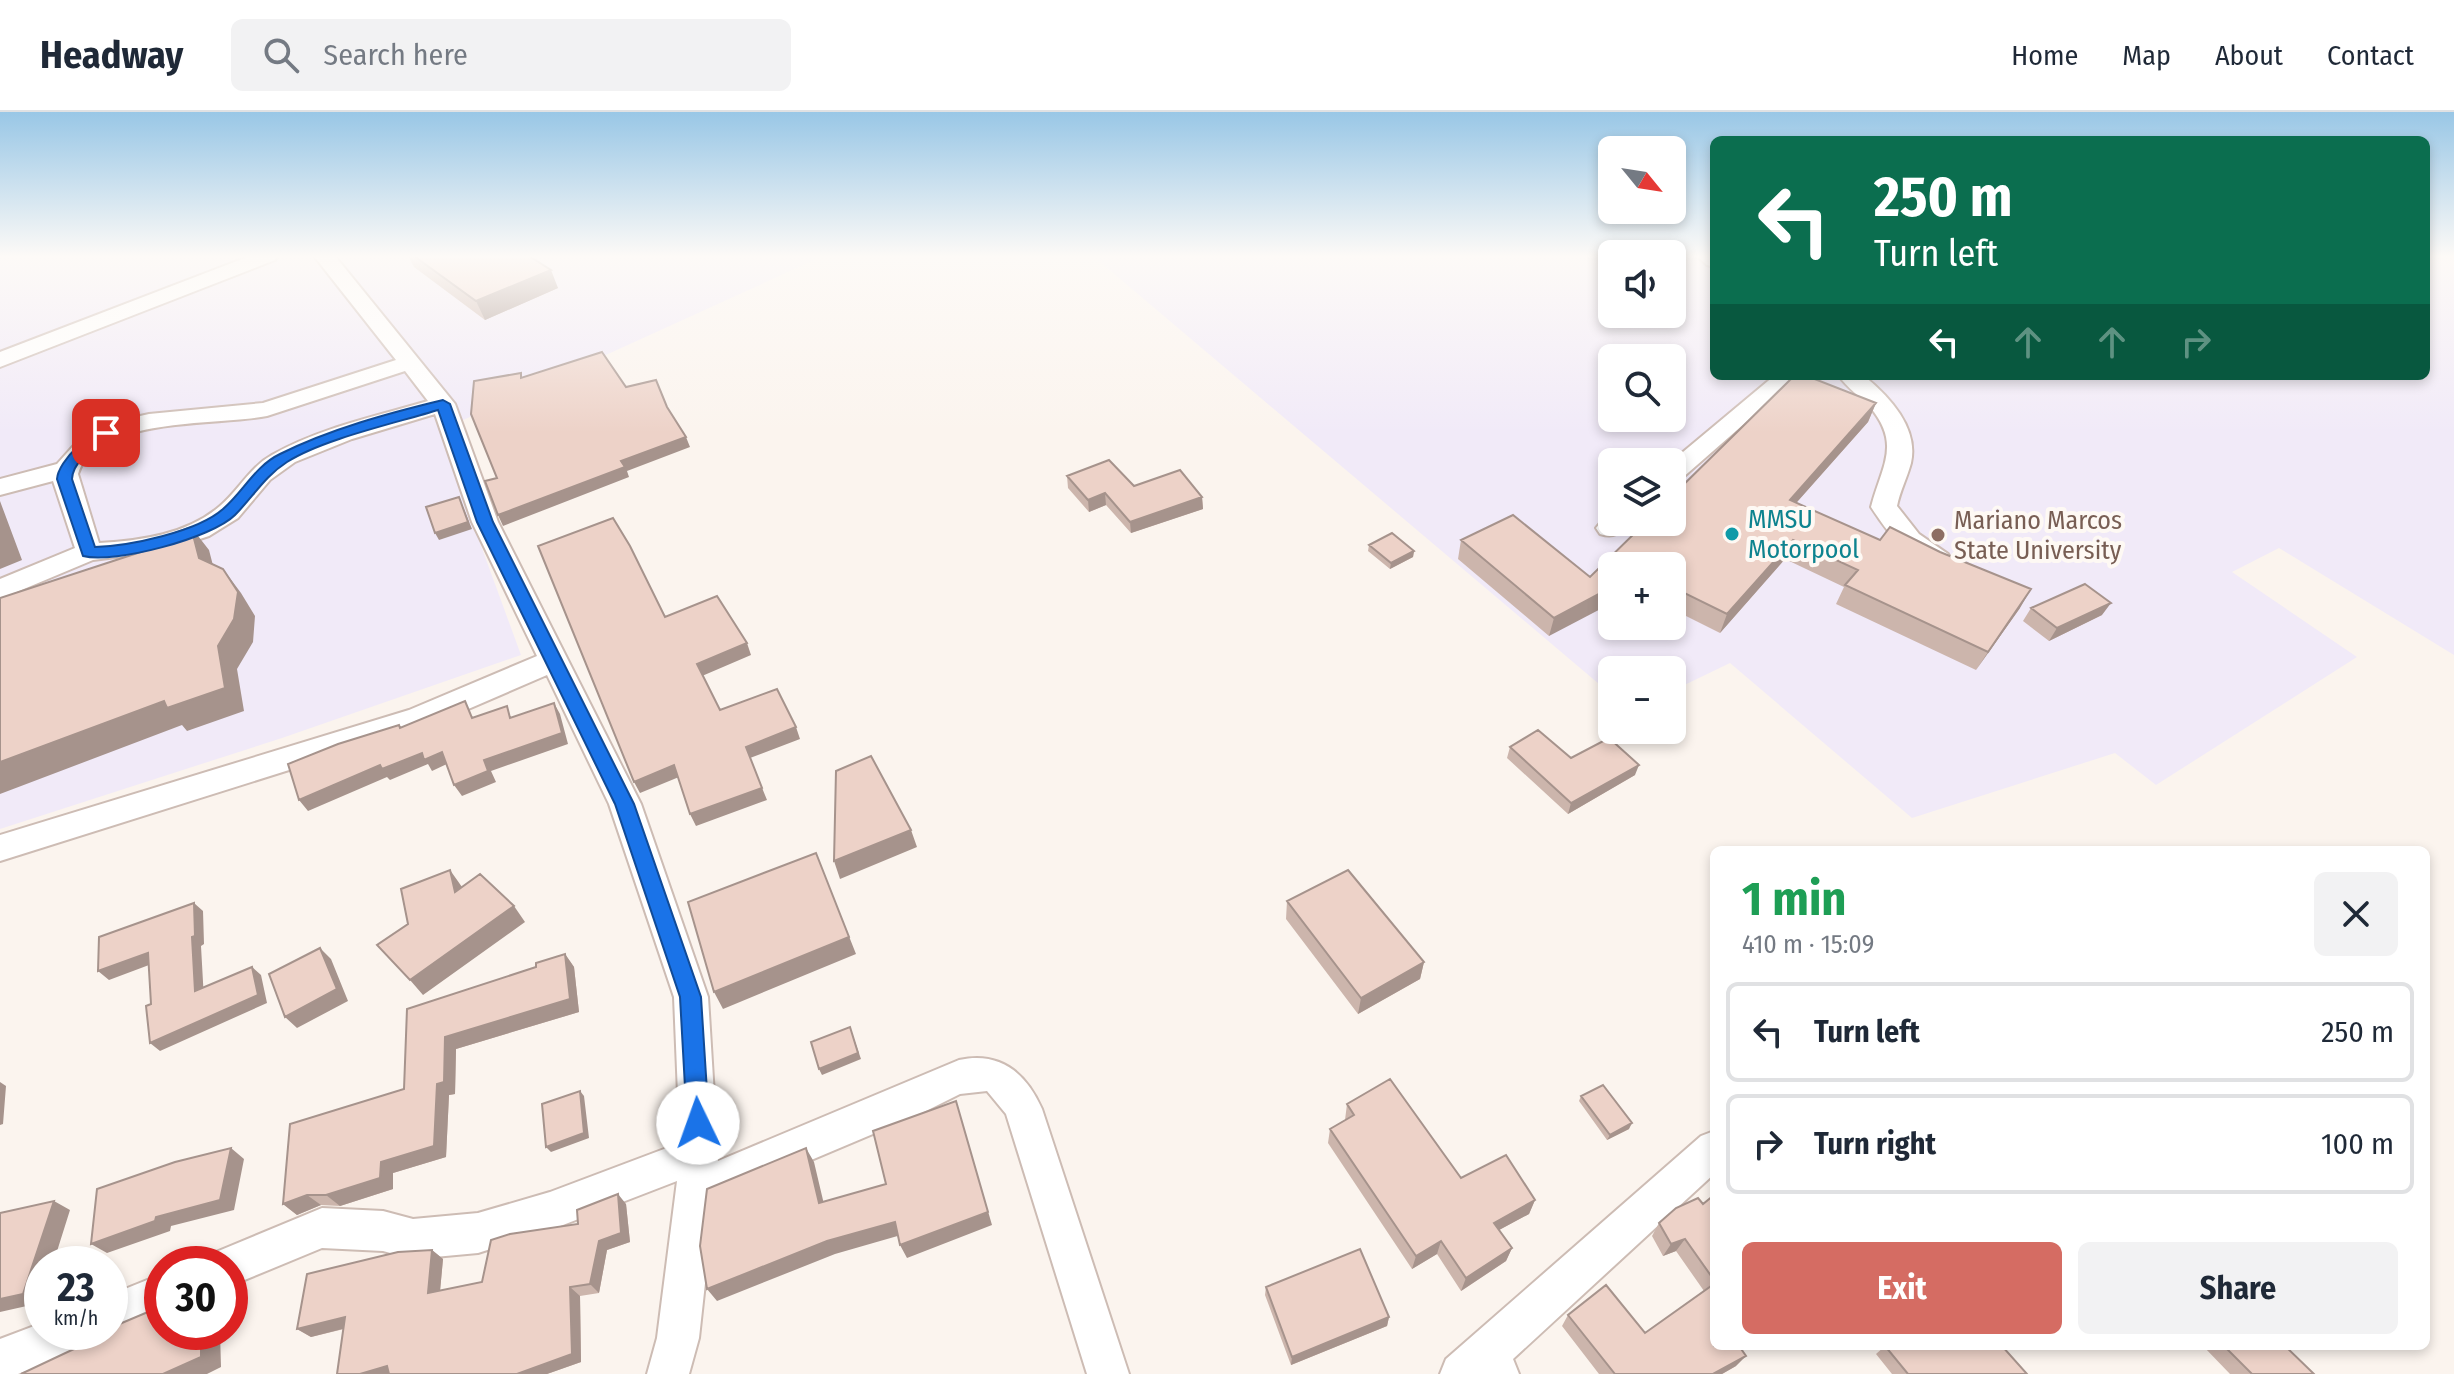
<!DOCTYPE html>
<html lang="en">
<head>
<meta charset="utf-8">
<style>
	:root { --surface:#fff; --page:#f2f2f3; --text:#1f2937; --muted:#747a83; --line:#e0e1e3; --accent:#d56c63 }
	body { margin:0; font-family:"Fira Sans Condensed",sans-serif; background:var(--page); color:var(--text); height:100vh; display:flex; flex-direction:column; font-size:30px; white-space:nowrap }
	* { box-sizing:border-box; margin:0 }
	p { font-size:26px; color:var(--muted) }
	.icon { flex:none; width:44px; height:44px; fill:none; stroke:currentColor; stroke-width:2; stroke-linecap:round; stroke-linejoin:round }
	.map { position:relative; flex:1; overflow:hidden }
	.side { position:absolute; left:1710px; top:734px; width:720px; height:504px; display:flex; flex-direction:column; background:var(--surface); border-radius:12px; box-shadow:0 4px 12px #0003 }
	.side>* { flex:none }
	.top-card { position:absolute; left:1710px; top:24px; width:720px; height:244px; border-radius:12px; box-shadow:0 4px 12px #0003; background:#0b6e4f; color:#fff; overflow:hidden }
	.needle { width:52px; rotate:120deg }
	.fabs { position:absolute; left:1598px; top:24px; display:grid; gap:16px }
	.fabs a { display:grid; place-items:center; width:88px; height:88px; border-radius:12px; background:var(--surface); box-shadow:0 4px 12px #0003; font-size:40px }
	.speed { position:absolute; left:24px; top:1134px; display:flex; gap:16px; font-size:40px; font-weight:700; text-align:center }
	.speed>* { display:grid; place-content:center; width:104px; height:104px; border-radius:50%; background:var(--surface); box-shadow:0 4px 12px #0003; line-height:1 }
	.speed small { font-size:20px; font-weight:400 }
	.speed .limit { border:12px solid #d22; background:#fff; color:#111 }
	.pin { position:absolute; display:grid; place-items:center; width:68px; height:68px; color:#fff; margin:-34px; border-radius:16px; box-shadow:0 4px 12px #0006 }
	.me { position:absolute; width:88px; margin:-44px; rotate:357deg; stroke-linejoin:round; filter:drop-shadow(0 0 6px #0008) }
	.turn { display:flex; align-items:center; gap:28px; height:168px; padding:0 32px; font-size:36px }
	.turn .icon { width:104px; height:104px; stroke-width:2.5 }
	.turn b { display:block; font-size:56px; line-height:68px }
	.lanes { display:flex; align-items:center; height:76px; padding:0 32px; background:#0003; justify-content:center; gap:40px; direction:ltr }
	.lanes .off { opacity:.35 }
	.round { display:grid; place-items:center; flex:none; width:84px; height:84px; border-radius:12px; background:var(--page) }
	.overview { display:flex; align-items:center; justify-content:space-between; height:136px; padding:0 32px }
	h1 { font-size:48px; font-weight:700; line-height:60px; color:#1e9e55 }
	.button { display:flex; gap:16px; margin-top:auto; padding:16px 32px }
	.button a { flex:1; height:92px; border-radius:12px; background:var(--accent); color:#fff; font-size:32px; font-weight:700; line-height:92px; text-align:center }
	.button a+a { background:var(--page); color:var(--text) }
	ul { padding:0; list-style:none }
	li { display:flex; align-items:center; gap:24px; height:100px; margin:0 16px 12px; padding:0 16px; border:4px solid var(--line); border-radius:12px }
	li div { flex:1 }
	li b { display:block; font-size:30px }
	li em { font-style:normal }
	header { display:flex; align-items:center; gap:48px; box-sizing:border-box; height:112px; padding:0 40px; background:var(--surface); border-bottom:2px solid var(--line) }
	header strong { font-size:38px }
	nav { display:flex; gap:44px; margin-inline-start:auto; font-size:28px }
	.search { width:560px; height:72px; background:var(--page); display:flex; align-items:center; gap:20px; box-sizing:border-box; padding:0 28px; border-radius:12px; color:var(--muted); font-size:30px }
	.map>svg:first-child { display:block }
	.education { fill:#f1eaf8; fill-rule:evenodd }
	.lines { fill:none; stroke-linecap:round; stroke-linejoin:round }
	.minor-casing { stroke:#cdbcb4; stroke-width:4 }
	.minor { fill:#fff; fill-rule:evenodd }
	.wall { fill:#ccb5ac }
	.shaded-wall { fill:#a6938c }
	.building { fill:#edd2c8; stroke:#a6938c; stroke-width:2 }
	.route { fill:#1a73e8; stroke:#114b97; stroke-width:2 }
	.culture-dot { fill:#0f9aa8; stroke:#fef9f4; stroke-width:3 }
	.education-dot { fill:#8d6e63; stroke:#fef9f4; stroke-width:3 }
	.labels { text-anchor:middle; stroke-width:8; stroke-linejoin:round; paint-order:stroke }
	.culture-label { font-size:26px; fill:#0d838f; stroke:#fef9f4; text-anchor:start }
	.education-label { font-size:26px; fill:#785e54; stroke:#fef9f4; text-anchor:start }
</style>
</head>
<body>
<header>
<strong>Headway</strong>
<div class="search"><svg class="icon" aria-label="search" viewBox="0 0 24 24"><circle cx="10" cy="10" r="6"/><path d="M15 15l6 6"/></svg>Search here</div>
<nav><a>Home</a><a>Map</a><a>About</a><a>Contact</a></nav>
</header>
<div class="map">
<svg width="2454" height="1262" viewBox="0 0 2454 1262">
	<rect width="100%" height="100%" fill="#fbf4ee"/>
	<path class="education" d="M0,144h823l-384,175 82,224 -239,83 -282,91z
		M1093,144h519v58h60v-58h42v120h712v-120h28v399l-175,-107 -47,24 125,85 -201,128 -41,-32 -203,65 -182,-155 -58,28v-21h-60v25zM1612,246h60v60h-60zM1612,350h60v60h-60zM1612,454h60v60h-60z"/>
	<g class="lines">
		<g class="minor-casing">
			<path id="minor" d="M250,144h28l-3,4 -275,107v-15z
				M314,144h21l120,148 43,118 143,282 67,193 10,164 241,-101c41,-9 67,13 83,49l87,265h-42l-81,-260 -19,-23 -27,3 -42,21 -204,86 -15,137 -10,36h-42l10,-36 20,-157 -127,49 -72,23 -65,6 -30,-8 -61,-3 -92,38v-22h-19l5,-12 106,-44 61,3 30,8 65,-6 72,-21 130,-49 -6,-146 -65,-193 -62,-129 -118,51 -429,135v-26l409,-125 128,-54 -65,-134 -37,-108 -83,25 -57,23 -25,18 -32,38 -29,18 -46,15 -70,9 -93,39v-20l75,-31 -22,-67 -53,14v-16l57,-15 18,-20 21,-14 22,-9 31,-7 114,-11 133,-43zM405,259l23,30c-51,15 -109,27 -156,54 -22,12 -33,35 -52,51 -32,28 -80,35 -121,37l-21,-69c18,-58 140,-48 189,-58z
				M1697,144h17v11l-7,-2z
				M1774,264h25l-118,103 -9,3 -1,-20z
				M1839,264h25c25,20 55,52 47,87 -4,15 -11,28 -14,43l22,28 29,20 4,6 -4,6c-31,9 -62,-36 -77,-59 10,-40 31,-62 -1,-100 -10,-11 -23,-19 -31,-31z
				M1612,403v7h16c-8,12 -14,16 -28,12l-4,-6 10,-12z
				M1714,1019v43l-201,185 6,15h-79l6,-15 255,-223z
				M162,1162v41l-52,22 -11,-5h11v-37z
				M42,1211v9h51l-6,15 -69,27h-18v-35z"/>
		</g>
		<use href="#minor" class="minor"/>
	</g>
	<path class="wall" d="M408,144h121l29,32 -73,32 -71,-53z
		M1876,291l-8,19 -72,81 224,105 -44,62 -140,-66 8,-17 -59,-28 -65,74 -48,-24v-43h-60l-63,70 -91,-77 3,-19 129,37z
		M1067,364l135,21 1,12 -72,24 -25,-28 -17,7 -21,-24z
		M1369,433l45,6 -1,6 -23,12 -22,-18z
		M2031,496l71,7 -53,26 -26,-20z
		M1510,635l125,28 -67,39 -61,-56z
		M1287,789l137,61 -4,17 -62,35 -72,-95z
		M565,842l9,13 5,45 -123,37 -1,45 -6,1 -3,62 -53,16v16l-53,17 -19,-1 -24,10 -14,-11 121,-115 132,-122z
		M1581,984l48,33 -22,11 -28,-39z
		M1347,992l114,74 74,22 -6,14 -30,16 13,18 -6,13 -45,30 -24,-37 -25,15 -84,-126 2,-14 15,-9z
		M1714,1083v151l22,20 -14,8h-123l-37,-48 6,-11 77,18 59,-42 -28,-40 -13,5 -11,-20 7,-13 44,-19z
		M626,1092l4,38 -23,8 -8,43 -19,3 1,66 -34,12h-210l7,-45 -33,8 -14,-8 135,-79 11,9 -3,32 42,-9 96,-58z
		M1266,1175l123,30 -2,9 -96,39 -26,-70z
		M1885,1234l142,28h-135l-16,-20z
		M2203,1234h82l29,28h-84z"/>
	<path class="shaded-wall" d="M551,158l7,18 -73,32 -9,-19z
		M1876,291l-8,19 -86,97 8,-19z
		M686,325l4,10 -63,24 2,6 -126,49 -5,-11 123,-54z
		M1105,381l1,12 -17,7 -1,-12z
		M459,385l13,32 -33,11 -4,-7z
		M1202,385l1,12 -72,24 -1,-11z
		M0,389l22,59 -22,9z
		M191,415l18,23 8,31 -18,-23z
		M1793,428l-8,19 -65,74 7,-19z
		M1414,439l-1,6 -23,12 1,-6z
		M223,457l18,24 14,23 -2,26 -16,27 7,42 -57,20 -5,-6 -182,69v-32l218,-116z
		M1612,475v16l-63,33 5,-18z
		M2031,477l-11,19 -44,62 12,-18z
		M2111,491l-9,12 -53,26 8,-13z
		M747,531l4,12 -49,21 -5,-12z
		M554,591l6,11 8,30 -77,27 5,11 -34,14 -8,-11z
		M796,615l4,12 -50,19 17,42 -71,26 -6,-12 56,-67z
		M442,640l7,11 -17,8 -4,-7 -38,16 -3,-3 -79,34 -9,-11 81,-35 42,-12z
		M674,653l5,12 -39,16 -6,-11z
		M1639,653l-4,10 -67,39 3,-11z
		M911,718l6,17 -77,32 -6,-18z
		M816,741l40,101 -133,55 -9,-17z
		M450,758l12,17 -7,5z
		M194,791l9,8 1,33 -3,2 3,54 -9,-9 -3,-54z
		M514,794l11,16 -102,73 -13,-15z
		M320,836l11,11 17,42 -51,27 -12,-11z
		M148,841l9,9 -48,18 -11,-9z
		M565,842l9,13 5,45 -123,37 -1,45 -6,1 -3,62 -53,16v16l-53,17 -14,-11 55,-33 56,-78 8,-47z
		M1424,850l-4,17 -62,35 3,-16z
		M252,855l9,8 6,28 -107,48 -10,-8z
		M852,921l9,26 -39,16 -3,-6z
		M0,970l6,4 -3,38 -3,1z
		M580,979l4,5 5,42 -38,14 -5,-5z
		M956,989l36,124 -85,33 -7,-13z
		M1632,1011l-3,6 -22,11 3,-5z
		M231,1036l13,11 -10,51 -63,16 -1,5 -63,22 -16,-9 65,-27z
		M806,1036l8,14 13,55 -8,-14z
		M618,1082l8,10 4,38 -23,8 -8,43 -9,-9 9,-43z
		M307,1083l14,10 -24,10 -14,-11z
		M1535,1088l-6,14 -41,22 6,-13z
		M54,1089l16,9 -17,54h-11v34l-2,5 -40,9v-13z
		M895,1110l6,13 -66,19 -118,47 -10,-12 120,-48z
		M1685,1127l-9,12 -13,5 8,-12z
		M1441,1129l-4,13 -25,15 4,-13z
		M1512,1136l-6,13 -45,30 5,-13z
		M432,1138l11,9 -4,43 -11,-9z
		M570,1175l10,9 1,66 -34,12h-30z
		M345,1205l13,8 -47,12 -14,-8z
		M1389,1205l-2,9 -96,39 1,-8z
		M201,1220h19l1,35 -14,7h-44z
		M1746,1244l-10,10 -14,8h-9z
		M387,1254l12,8h-39z"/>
	<path class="building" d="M414,144h115l22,14 -75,31z
		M602,240l24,35 30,-7 11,27 19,30 -65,24 4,6 -127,48 -13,-34 12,-3 -26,-64 3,-33 47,-8v5z
		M1794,264h13l69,27 -86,97 90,40 10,-13 50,25 91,37 -43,63 -143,-67 13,-15 -65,-30 -66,74 -55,-27v-21h-60v21l-58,31 -93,-78 52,-25 77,62 56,-55h26v-26z
		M1109,348l25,26 46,-16 22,27 -72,25 -25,-29 -17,7 -21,-24z
		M459,385l9,25 -33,11 -9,-26z
		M613,406l17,28 35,71 52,-21 30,47 -50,21 23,46 57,-21 19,38 -50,20 16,41 -72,26 -16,-49 -40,17 -96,-236z
		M191,415l8,31 24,11 15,23 -4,27 -16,27 7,42 -58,20 -3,-7 -164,61v-164l159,-52 -1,-7z
		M1392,421l22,18 -23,12 -22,-18z
		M2085,472l26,19 -54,25 -26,-20z
		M465,589l7,17 35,-12 3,12 44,-15 8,30 -78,27 4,11 -34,14 -12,-33 -18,8 -2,-7 -40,16 -2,-4 -81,35 -11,-36 50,-20 61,-19 1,3z
		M1538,618l33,28 38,-20 30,27 -68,38 -61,-56z
		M871,644l40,74 -77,31 2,-90z
		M816,741l33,84 -135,55 -26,-90z
		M450,758l5,22 25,-18 34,32 -104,74 -33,-35 31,-21 -7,-35z
		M1348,758l76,92 -63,36 -74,-97z
		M194,791l1,33 -3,1 3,54 57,-24 6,28 -108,48 -4,-37 5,-2 -3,-51 -50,18 1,-34z
		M320,836l17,41 -52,28 -16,-43z
		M565,842l5,45 -125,38 -1,45 -7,2 -3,62 -53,16 -1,16 -54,17h-19l-24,9 7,-80 114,-35 3,-80 129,-42v-4z
		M850,915l8,26 -39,16 -8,-27z
		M1390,967l71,99 45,-23 29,45 -41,23 18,25 -46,30 -25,-37 -25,15 -86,-127 24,-14 -7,-11z
		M1603,973l29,38 -22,12 -29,-39z
		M580,979l4,42 -38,14 -4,-43z
		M956,989l32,111 -88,33 -5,-23 -68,19 -120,48 -7,-43 7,-57 99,-41 13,55 67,-19 -13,-53z
		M231,1036l-11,52 -64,17 -1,4 -64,23 6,-55 78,-27z
		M618,1082l3,39 -22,8 -9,43 -20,3 2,67 -55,20h-128l-2,-8 -27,8h-23l8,-57 -48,12 10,-55 91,-22 34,-2 -4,43 54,-11 9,-42 19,-6 68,-10 -1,-14z
		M1714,1083v85l-29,-41 -14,5 -12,-21 17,-15 22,-10 5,6z
		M54,1089l-31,93 -23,5v-86z
		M1360,1137l29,68 -97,40 -26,-70z
		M1714,1172v62h25l7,10 -33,18h-98l-47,-59 38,-30 39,48z
		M162,1194v26h39v25l-38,17h-142l89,-42v-4z
		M1885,1234h117l25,28h-119z
		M2224,1234h61l29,28h-62z"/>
	<linearGradient id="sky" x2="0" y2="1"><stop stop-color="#99c7e6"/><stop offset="0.45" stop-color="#fdfaf7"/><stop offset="1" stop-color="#fdfaf7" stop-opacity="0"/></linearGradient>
	<rect width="2454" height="321" fill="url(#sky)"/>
	<path class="route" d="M443,288l7,4 43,118 141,282 67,193 8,126 -3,8 -8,3 -8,-3 -3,-8 -7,-126 -65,-193 -138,-282 -39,-112c-42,13 -115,29 -151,52 -22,14 -34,35 -52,53 -23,23 -120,49 -152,41l-26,-77c1,-18 35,-51 54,-49v6c-15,12 -38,23 -39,43l23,68c34,-1 102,-15 128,-38 20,-17 32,-43 57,-55 50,-25 109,-41 163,-54z"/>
	<circle class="culture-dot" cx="1732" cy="422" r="8"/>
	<circle class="education-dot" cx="1938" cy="423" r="8"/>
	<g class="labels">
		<g class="culture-label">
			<text x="1748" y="416">MMSU<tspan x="1748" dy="30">Motorpool</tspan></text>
		</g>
		<g class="education-label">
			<text x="1954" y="417">Mariano Marcos<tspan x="1954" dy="30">State University</tspan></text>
		</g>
	</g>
</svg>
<div class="fabs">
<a><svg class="needle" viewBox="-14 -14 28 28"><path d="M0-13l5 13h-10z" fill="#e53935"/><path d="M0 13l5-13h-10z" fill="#747a83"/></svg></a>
<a><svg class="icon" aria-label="sound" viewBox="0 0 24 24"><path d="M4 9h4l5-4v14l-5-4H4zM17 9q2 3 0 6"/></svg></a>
<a><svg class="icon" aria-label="search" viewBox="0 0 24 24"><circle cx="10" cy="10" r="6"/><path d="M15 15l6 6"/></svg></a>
<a><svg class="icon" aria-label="layers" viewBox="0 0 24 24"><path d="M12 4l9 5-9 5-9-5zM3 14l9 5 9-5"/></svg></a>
<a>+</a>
<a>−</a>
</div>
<div class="speed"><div>23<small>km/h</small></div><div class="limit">30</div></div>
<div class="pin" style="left:106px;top:321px;background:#d93025"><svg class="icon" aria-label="arrive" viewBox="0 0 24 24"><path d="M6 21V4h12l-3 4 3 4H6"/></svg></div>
<svg class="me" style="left:698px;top:1011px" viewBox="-20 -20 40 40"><circle r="19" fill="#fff"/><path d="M0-13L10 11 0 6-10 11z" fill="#1a73e8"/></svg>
<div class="top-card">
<div class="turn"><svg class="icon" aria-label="left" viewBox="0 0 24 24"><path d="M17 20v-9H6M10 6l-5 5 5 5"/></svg><div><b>250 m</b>Turn left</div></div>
<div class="lanes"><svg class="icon" aria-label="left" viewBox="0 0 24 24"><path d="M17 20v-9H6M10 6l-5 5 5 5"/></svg><svg class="icon off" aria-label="ahead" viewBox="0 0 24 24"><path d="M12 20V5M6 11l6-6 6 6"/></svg><svg class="icon off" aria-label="ahead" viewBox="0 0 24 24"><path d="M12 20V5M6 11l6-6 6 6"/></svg><svg class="icon off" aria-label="right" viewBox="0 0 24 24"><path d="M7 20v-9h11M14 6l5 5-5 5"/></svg></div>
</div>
<section class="side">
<div class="overview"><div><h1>1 min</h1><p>410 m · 15:09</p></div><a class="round"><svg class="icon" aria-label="close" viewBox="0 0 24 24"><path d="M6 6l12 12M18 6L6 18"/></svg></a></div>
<ul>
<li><svg class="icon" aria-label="left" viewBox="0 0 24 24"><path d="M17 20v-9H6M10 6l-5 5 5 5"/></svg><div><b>Turn left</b></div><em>250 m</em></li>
<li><svg class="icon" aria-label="right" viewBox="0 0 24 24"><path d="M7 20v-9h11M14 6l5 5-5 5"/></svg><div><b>Turn right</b></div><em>100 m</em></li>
</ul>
<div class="button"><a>Exit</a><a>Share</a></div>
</section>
</div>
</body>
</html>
